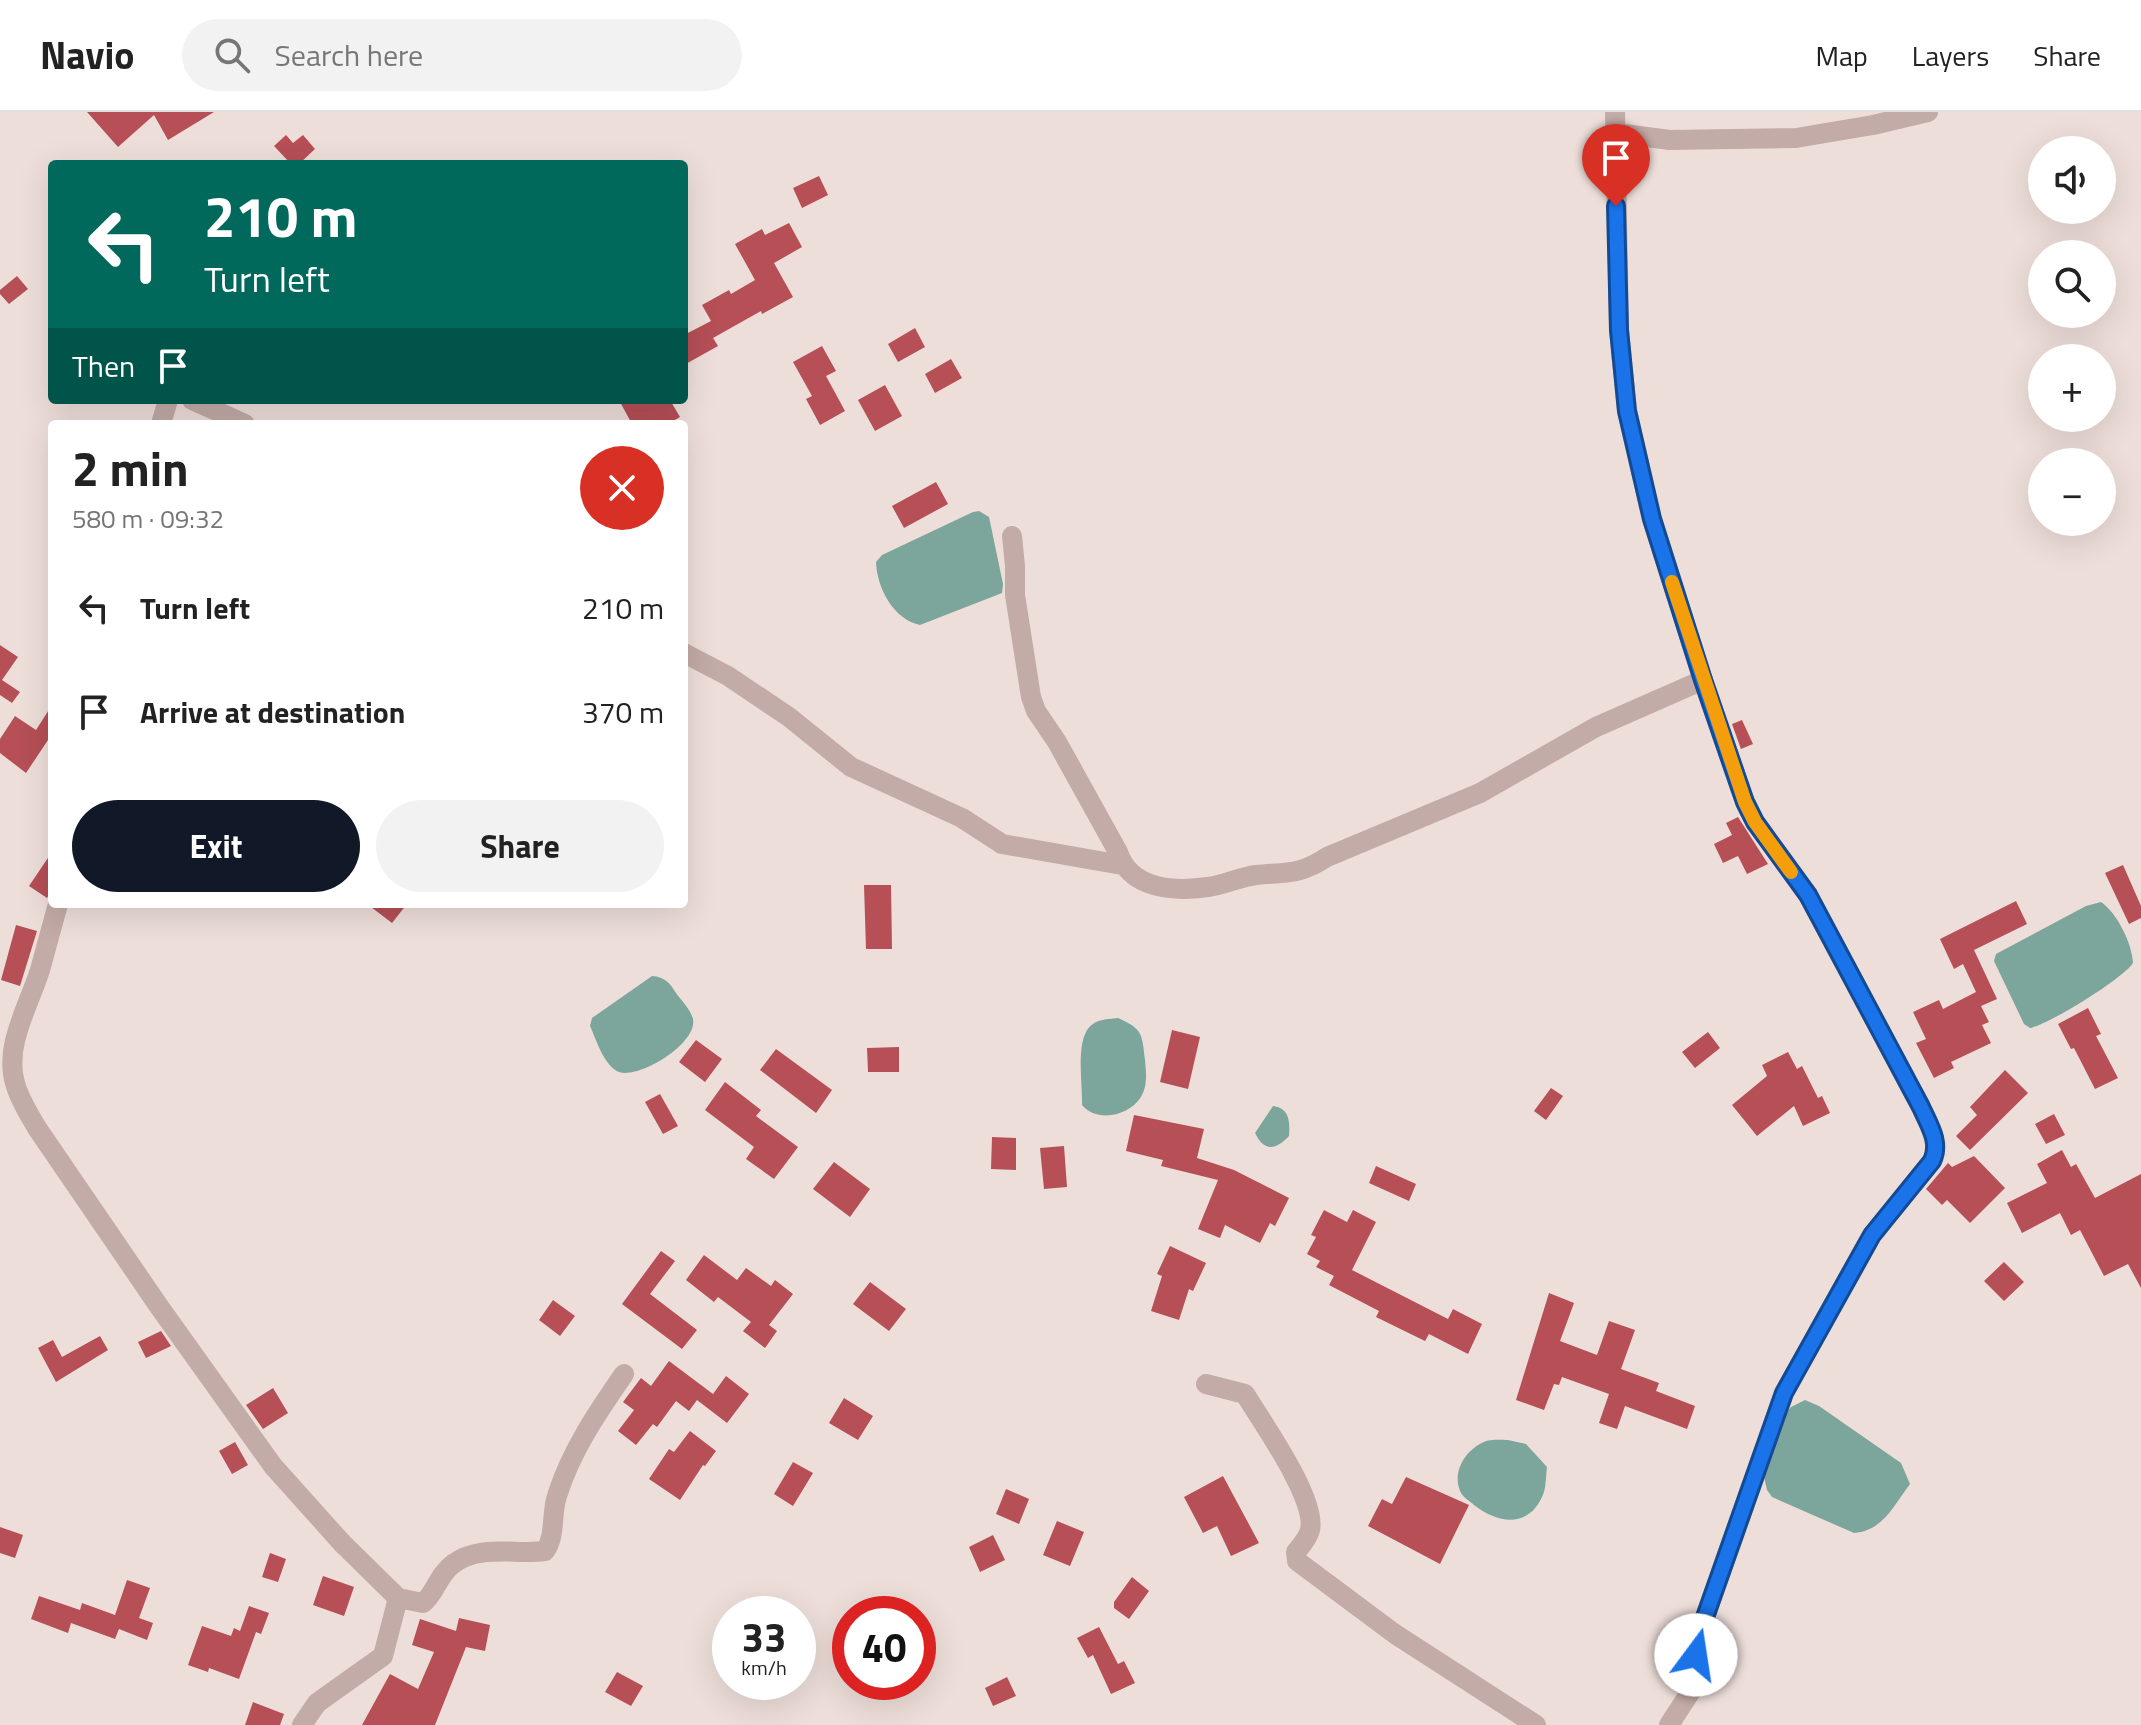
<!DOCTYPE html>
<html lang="en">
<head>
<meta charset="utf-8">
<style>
	:root { --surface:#fff; --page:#f2f2f2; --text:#222; --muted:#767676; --line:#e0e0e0; --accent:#111827 }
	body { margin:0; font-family:"Titillium Web",sans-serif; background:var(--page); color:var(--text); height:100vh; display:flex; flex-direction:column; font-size:30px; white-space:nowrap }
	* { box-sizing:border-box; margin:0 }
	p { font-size:26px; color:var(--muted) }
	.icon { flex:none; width:44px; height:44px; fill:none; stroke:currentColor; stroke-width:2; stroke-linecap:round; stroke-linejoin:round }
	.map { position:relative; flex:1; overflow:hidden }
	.drawer { position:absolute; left:48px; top:308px; width:640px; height:488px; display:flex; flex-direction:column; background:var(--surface); border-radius:8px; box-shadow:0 8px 32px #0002 }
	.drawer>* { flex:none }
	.banner { position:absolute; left:48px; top:48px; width:640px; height:244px; border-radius:8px; box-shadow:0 8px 32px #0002; background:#00695c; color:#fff; overflow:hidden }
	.buttons { position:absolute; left:2028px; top:24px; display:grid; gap:16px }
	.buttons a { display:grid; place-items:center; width:88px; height:88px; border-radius:50%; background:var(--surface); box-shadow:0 8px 32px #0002; font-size:40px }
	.speed { position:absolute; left:712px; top:1484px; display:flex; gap:16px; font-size:40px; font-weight:700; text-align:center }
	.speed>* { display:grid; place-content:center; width:104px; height:104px; border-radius:50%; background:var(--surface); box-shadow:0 8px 32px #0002; line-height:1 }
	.speed small { font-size:20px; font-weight:400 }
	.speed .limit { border:12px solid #d22; background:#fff; color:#111 }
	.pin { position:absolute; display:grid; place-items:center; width:68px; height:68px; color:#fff; margin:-82px -34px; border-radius:50% 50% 50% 0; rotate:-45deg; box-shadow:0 0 8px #0007 }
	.pin .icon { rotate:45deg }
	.me { position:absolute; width:88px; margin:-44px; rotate:14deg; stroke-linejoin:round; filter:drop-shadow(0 0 6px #0008) }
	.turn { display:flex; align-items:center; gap:28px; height:168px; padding:0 24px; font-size:36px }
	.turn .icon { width:104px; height:104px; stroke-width:2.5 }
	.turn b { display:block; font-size:56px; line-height:68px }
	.then { display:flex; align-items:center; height:76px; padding:0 24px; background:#0003; gap:16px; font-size:30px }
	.round { display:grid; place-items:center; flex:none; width:84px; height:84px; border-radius:42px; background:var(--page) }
	.summary { display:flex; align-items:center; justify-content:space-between; height:136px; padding:0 24px }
	h1 { font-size:48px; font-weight:700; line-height:60px }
	.primary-button { display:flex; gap:16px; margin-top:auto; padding:16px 24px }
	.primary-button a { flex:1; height:92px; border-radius:48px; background:var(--accent); color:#fff; font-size:32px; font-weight:700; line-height:92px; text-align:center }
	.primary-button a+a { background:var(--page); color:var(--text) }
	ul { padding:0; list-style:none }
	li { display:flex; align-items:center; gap:24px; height:104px; padding:0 24px }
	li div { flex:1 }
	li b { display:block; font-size:30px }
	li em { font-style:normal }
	header { display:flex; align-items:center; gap:48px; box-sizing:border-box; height:112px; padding:0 40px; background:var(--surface); border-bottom:2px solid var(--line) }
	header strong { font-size:38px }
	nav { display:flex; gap:44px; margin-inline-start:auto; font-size:28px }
	.search { width:560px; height:72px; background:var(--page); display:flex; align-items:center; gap:20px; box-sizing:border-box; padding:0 28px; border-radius:44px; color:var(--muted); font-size:30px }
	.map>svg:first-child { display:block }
	.water { fill:#7ca69b }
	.building { fill:#b64f56 }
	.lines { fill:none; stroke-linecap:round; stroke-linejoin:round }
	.minor { stroke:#c3aba7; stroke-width:20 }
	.tertiary { stroke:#c3aba7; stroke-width:20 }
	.route-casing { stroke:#114b97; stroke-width:20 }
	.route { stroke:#1a73e8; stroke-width:14 }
	.slow { stroke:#f59e0b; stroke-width:14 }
</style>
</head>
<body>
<header>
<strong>Navio</strong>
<div class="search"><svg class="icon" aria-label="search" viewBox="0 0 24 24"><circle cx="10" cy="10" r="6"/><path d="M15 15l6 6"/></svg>Search here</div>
<nav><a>Map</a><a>Layers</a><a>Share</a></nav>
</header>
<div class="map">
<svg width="2141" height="1613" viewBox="0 0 2141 1613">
	<rect width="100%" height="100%" fill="#edded9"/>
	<path class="water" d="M979,399l10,6 14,67 -1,9 -82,32c-27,-6 -43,-37 -44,-63l6,-7 91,-43z
		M2101,790c16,11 31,41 32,61 -9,15 -85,62 -103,65l-6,-4 -30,-63 2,-7 90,-48z
		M652,864c13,1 18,7 24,17 5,7 15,17 17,26 5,24 -53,60 -74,53 -15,-6 -23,-33 -29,-46l2,-8z
		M1118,906c25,11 24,16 27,42 1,13 3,25 -4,37 -12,19 -44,26 -59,8 1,-21 -8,-69 11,-81 6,-5 17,-5 25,-6z
		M1273,994c17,2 17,17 16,30 -13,14 -25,16 -34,-3z
		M1805,1288l14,6 82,57 9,21c-16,21 -27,47 -56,49l-82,-36 -5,-7 -3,-13 17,-57 10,-13z
		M1508,1328l18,4 21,23c-1,8 -1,18 -3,25 -13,36 -44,33 -70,13 -4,-4 -10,-7 -13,-12 -10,-20 4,-43 23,-51 6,-3 17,-2 24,-2z"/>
	<path class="building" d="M87,0h127l-46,28 -14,-25 -36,32z
		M286,23l7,8 10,-8 12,14 -16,15h-8l-17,-18z
		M819,64l9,19 -26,13 -9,-20z
		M789,111l13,24 -28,16 19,34 -31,17 -1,-3 -48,27 5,8 -34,19v-30l27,-14 -9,-16 27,-15 2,4 24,-14 -20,-36 27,-15 3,6z
		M17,164l11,13 -19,15 -9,-10v-4z
		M915,216l10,19 -27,15 -10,-18z
		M822,234l14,25 -10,5 19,35 -25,14 -14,-26 6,-3 -19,-34z
		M951,247l11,19 -27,15 -10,-19z
		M885,273l17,31 -27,15 -17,-31z
		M619,288h51l10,17 -12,7h-36z
		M936,370l12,22 -44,24 -12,-22z
		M0,533l18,12 -16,23 18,12 -8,11 -12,-8z
		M52,593v29l-26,39 -26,-20v-14l15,-23 21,14z
		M1742,608l11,24 -12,5 -9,-25z
		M1738,705l30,47 -21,10 -9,-18 -15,7 -9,-19 18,-9 -6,-12z
		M52,740v38l-5,8 -18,-12z
		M2123,753l18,41v12l-12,6 -24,-51z
		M864,773h27l1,64h-26z
		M2016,789l11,23 -53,26 23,49 -16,7 8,16 -7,3 9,18 -40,19 3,6 -20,10 -18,-35 10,-4 -13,-27 26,-12 4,9 33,-17 -13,-28 -9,5 -14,-30z
		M367,792h40l-15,19z
		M16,813l21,6 -17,55 -19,-6z
		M2088,896l13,26 -5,2 22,42 -23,11 -21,-41 -3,1 -13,-25z
		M1172,918l28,7 -12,52 -28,-7z
		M1708,920l12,16 -25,20 -13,-16z
		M696,928l26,19 -17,23 -26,-20z
		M899,935v25h-31l-1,-24z
		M776,937l56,41 -16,23 -56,-43z
		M1788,940l9,17 5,-3 16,32 4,-2 8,17 -27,13 -9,-20 -37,30 -25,-31 35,-29 -5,-11z
		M2005,958l23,23 -58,57 -14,-14 21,-21 -7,-8z
		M725,970l36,28 -5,6 42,31 -24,32 -28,-20 8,-12 -49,-37z
		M1551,976l12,8 -17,24 -12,-9z
		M660,982l18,32 -15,8 -18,-32z
		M2054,1002l11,21 -19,9 -11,-20z
		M1134,1003l70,14 -7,29 37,12 55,28 -14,28 -5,-3 -10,20 -35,-18 -5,13 -22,-9 20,-49 -57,-14 2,-6 -37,-9z
		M992,1025l24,1v32l-25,-1z
		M1064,1034l3,41 -23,2 -4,-41z
		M2062,1038l9,17 5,-3 19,34 46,-24v114l-13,-24 -24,12 -24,-46 -9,5 -11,-22 -38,20 -15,-30 40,-20 -10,-19z
		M1974,1044l31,32 -35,35 -23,-23 -5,5 -16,-16 22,-26 4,4z
		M834,1050l36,27 -20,28 -37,-28z
		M1376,1054l40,18 -7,17 -40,-18z
		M1324,1098l23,12 6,-12 23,12 -24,48 96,49 5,-10 29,15 -14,30 -39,-20 -4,7 -49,-24 3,-6 -50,-26 5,-9 -18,-9 4,-6 -13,-7 9,-17 -5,-2z
		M1170,1134l36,17 -13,28 -4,-2 -10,31 -28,-9 11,-35 -5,-2z
		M661,1139l14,10 -25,33 47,36 -15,19 -60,-45z
		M704,1143l33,25 9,-12 25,18 4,-6 18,14 -24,31 8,6 -12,17 -22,-17 8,-9 -33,-25 -4,5 -28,-22z
		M2004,1150l20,20 -20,19 -20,-20z
		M870,1170l36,27 -17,22 -36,-27z
		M1549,1181l25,10 -14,38 37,14 12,-34 26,9 -14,39 38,14 -3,8 39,15 -8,23 -62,-23 -8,23 -18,-6 10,-29 -47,-17 -3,8 -5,-1 -10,26 -28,-10z
		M553,1188l22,16 -15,20 -21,-16z
		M161,1219l10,15 -25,12 -8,-16z
		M100,1224l8,14 -52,32 -18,-34 15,-8 9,17z
		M669,1249l44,33 13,-18 23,18 -22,29 -30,-23 -8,11 -13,-10 -19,26 -4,-3 -17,21 -18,-14 16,-21 -11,-8 18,-24 10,8z
		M273,1276l15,25 -25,16 -17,-24z
		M844,1286l29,18 -15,24 -29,-17z
		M690,1319l26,20 -11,15 -2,-1 -23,35 -31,-21 20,-30 5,3z
		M235,1330l13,23 -16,9 -13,-23z
		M793,1350l20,11 -20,33 -19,-12z
		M1223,1364l36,67 -28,13 -14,-30 -14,7 -19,-36z
		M1406,1365l63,28 -29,59 -72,-38 14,-27 10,5z
		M1006,1377l23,10 -10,25 -23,-10z
		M1057,1409l27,11 -14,34 -27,-11z
		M0,1415l23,8 -8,23 -15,-5z
		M993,1423l12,25 -25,12 -11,-25z
		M270,1441l16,6 -8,23 -16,-5z
		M323,1464l31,11 -10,29 -31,-11z
		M1132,1465l17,14 -20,28 -15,-11v-6z
		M127,1468l23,8 -11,30 14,5 -6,17 -28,-11 -4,10 -44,-16 -3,10 -37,-14 8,-23 41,14 2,-7 33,12z
		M249,1494l20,7 -8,21 -5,-2 -17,47 -30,-11 -1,4 -20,-7 14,-39 29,10 3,-8 6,3z
		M459,1506l31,7 -5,26 -19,-4 -31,78h-73l28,-51 28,15 16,-37 -22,-7 8,-26 36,12z
		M1099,1515l19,37 6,-3 11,22 -24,11 -18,-39 -5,3 -11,-20z
		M617,1560l26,14 -12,20 -26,-14z
		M1007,1565l9,19 -23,10 -8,-18z
		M253,1590l31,12 -4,11h-35z"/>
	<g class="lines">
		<path class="minor" d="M1616,21l54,7 126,-2 77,-13 55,-13
			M192,288l53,24
			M161,312l7,-24
			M1012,424l3,30v29l16,102 5,14 21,31 61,110c12,37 55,40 90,35 16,-2 32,-10 48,-12 31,-3 44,0 71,-18l153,-64 116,-66 107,-47
			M684,541l44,23 61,41 62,50 111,51 40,26 120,21
			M58,792c-6,22 -12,44 -18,66 -11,35 -36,76 -25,113 4,16 14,31 22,45l121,177 115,161 69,77 56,55 25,5c12,-9 15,-28 30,-39 26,-20 62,-9 92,-13 11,-15 6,-38 12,-55 14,-45 40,-83 67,-122
			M1206,1272l39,10c17,28 72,105 65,136 -2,8 -9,16 -14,22l1,9 98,73 141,91
			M302,1613l15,-22 66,-47 15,-58"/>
		<path class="tertiary" d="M1615,0l4,218 8,81 25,108 51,161 42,122 10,20 53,73 113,212c8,18 20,36 11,54l-60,74 -88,158 -86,244 -5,51 -24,37"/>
	</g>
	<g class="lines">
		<g class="route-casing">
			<path id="route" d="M1616,94l3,124 8,81 25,108 51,161 42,122 10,20 53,73 113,212c8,18 20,35 11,54l-60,74 -88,158 -86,244 -2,18"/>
		</g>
		<use href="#route" class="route"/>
		<path class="slow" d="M1672,470l73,220 10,20 36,50"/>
	</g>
</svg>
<div class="buttons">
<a><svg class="icon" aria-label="sound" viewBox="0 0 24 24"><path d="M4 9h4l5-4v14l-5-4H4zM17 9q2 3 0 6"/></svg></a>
<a><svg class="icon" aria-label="search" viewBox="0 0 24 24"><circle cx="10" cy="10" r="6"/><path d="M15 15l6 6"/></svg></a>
<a>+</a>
<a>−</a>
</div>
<div class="speed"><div>33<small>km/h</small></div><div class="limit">40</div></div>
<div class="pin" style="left:1616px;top:94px;background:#d93025"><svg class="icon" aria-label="arrive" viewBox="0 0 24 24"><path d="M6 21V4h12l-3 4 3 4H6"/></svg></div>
<svg class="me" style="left:1696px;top:1543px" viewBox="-20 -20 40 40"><circle r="19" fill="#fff"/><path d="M0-13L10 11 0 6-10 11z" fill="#1a73e8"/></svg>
<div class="banner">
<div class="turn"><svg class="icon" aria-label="left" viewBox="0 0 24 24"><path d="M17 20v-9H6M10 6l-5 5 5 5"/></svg><div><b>210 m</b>Turn left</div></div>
<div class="then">Then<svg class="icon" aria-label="arrive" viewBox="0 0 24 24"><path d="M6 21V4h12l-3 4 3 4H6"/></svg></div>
</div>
<section class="drawer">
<div class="summary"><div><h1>2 min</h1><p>580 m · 09:32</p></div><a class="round" style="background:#d93025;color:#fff"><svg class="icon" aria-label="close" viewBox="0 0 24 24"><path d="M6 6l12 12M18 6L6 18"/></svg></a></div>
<ul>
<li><svg class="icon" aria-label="left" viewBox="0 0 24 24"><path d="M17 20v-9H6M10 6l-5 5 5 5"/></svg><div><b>Turn left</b></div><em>210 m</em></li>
<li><svg class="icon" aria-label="arrive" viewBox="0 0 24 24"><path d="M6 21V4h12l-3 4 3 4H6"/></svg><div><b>Arrive at destination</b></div><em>370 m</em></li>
</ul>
<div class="primary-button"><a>Exit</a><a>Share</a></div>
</section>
</div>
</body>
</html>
